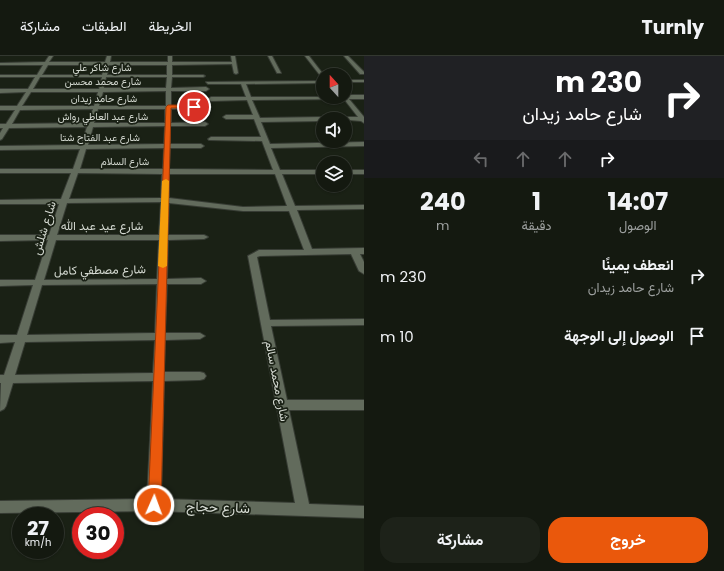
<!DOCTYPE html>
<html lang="ar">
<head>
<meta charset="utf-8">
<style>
	:root { --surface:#141910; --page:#1d2219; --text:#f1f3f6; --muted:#9da09f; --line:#333830; --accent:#ea580c }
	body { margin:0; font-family:Poppins,Vazirmatn,sans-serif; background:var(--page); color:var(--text); direction:rtl; height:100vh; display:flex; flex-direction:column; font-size:15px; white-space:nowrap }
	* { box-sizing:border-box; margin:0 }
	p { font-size:13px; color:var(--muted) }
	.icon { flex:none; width:22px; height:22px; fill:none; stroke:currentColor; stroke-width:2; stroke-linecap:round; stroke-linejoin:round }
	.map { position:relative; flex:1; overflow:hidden; direction:ltr }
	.panel { display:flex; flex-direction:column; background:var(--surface); width:360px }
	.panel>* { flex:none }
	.hud { background:#202124; color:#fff; overflow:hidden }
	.needle { width:26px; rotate:339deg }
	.controls { position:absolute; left:316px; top:12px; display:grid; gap:8px }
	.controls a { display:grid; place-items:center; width:36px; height:36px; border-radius:50%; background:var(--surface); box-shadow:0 1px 3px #0004,0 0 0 1px var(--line); font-size:20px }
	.speed { position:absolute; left:12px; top:451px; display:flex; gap:8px; font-size:20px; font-weight:700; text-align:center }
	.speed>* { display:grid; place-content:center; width:52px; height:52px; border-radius:50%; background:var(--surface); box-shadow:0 1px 3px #0004,0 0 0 1px var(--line); line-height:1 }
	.speed small { font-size:10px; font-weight:400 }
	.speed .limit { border:6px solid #d22; background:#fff; color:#111 }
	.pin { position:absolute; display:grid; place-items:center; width:34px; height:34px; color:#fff; margin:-17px; border:2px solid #fff; border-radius:50%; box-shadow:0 1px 4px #0007 }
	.me { position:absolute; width:44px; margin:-22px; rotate:2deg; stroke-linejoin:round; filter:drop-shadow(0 0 3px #0008) }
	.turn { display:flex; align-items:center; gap:14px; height:84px; padding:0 16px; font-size:18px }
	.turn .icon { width:52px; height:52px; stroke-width:2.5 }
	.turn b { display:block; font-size:28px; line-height:34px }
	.lanes { display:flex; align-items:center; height:38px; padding:0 16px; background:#0003; justify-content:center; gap:20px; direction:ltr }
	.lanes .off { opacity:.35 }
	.eta { display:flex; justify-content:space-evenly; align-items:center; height:68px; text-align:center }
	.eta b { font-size:24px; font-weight:700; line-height:28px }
	.button { display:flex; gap:8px; margin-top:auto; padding:8px 16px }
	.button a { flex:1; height:46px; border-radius:16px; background:var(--accent); color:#fff; font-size:16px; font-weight:700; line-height:46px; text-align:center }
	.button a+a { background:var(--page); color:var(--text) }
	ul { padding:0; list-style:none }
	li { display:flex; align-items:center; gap:12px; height:60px; padding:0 16px }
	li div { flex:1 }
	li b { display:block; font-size:15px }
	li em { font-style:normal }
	header { display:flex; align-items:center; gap:24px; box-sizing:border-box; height:56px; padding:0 20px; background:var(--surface); border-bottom:1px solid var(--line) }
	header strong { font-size:19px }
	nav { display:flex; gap:22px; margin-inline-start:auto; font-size:14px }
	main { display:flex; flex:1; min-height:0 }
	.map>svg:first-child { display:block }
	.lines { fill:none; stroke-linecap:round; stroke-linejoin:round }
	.street-casing { stroke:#373c34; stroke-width:2 }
	.street { fill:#626b5c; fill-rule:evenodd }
	.route { fill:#ea580c; stroke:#983908 }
	.slow { fill:#f59e0b }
	.labels { text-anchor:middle; stroke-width:3.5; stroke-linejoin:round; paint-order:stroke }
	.far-street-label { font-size:10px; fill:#d4d9d1; stroke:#1a2115 }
	.street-label { font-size:12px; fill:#d4d9d1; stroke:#1a2115 }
	.near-street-label { font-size:14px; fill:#d4d9d1; stroke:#1a2115 }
</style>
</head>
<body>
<header>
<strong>Turnly</strong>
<nav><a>الخريطة</a><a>الطبقات</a><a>مشاركة</a></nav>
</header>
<main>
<section class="panel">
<div class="hud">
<div class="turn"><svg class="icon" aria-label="right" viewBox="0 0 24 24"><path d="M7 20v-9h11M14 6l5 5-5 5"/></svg><div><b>230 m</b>شارع حامد زيدان</div></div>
<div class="lanes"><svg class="icon off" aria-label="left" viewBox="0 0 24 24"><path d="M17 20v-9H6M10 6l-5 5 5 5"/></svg><svg class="icon off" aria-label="ahead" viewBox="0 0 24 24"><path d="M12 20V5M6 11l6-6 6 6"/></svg><svg class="icon off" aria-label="ahead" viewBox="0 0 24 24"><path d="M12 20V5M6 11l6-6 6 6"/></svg><svg class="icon" aria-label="right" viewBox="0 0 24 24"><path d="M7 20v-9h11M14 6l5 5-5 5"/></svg></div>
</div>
<div class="eta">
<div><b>14:07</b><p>الوصول</p></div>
<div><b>1</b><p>دقيقة</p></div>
<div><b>240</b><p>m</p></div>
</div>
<ul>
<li><svg class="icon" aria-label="right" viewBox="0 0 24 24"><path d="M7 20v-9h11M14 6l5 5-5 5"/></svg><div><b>انعطف يمينًا</b><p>شارع حامد زيدان</p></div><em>230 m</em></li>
<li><svg class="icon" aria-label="arrive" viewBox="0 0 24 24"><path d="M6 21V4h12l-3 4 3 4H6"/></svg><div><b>الوصول إلى الوجهة</b></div><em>10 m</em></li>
</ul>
<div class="button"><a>خروج</a><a>مشاركة</a></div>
</section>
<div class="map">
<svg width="364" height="515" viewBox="0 0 364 515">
	<rect width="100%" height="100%" fill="#1a2115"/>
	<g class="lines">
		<g class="street-casing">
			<path id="street" d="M49,0h4l-4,6h56l2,-6h4l-1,6h58v-6h4v6h60l-1,-6h4l3,17 -2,1 -2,-1 -2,-9 -60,1v10h31l2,1 -2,1h-31l-1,11 35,-1 3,2 -3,2h-35v15l37,-1 3,2 -3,2h-37v14l34,-1 3,2 -3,2h-35v18h31l3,2 -3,2h-31l-1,21 104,1 -11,-29 -53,-1 -1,-1 3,-2h50l-7,-18h-28l-3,-2 3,-2h27l-6,-15 -36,1 -3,-2 3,-2h35l-5,-13h-33l-2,-2 117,-1v2l-77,1 5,13h94v-2h19v4h-15l15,18v6l-3,-2 -24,-2 3,-2h18l-14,-18 -92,1 8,18 63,-1 3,2h-3v2l-62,1 9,22 94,-2v4l-93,2 9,22h43v4h-41l13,32 69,-1v4l-67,1 15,39 52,-1v6h-4l4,8v12l-5,-3 -8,-17 -91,2 -3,1 13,63 94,-1v6l-93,1 16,74h77v10h-75l20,94 55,2v12l-210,-7 -154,2v-12l147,-2 6,-118 -140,2 -7,23 -2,3 -4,2 1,-28h-1v-8h4l11,-33 -15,1v-8h17l16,-50 -33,1v-6h35l13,-40 -48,1v-6h49l10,-31h-59v-4l61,-1 10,-26h-71v-4h73l7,-20 -80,1v-4l81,-1 6,-18 -78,1 -7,11 -2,1v-7l3,-5h-3v-4h6l9,-14h-15v-4h17l9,-14 -26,1v-4h28l7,-12h-35v-2h37l6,-10h-43v-2l45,-1zM48,9h57l-3,10h-60zM109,9h58v10h-60zM40,21h62l-3,12h-66zM106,21h61l-1,11h-62zM166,35v15h-67l4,-14zM31,36h67l-4,14h-72zM93,53l-5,14 -76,1 8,-14zM98,53h67v14h-71zM165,70l-1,18 -76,1 5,-18zM164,92l-1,21h-83l6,-20zM78,117l84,1 -1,24 -92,1zM169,118h106l12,32 -44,1 -74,-9zM161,146l-2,33h-102l10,-32zM169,147l74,8h46l15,39h-45l-11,6 47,247 -134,-4 3,-118 36,-1 4,-1 2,-3 -2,-3 -4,-1h-36l1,-32 35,-1 5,-3 -5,-3h-35l2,-49h34l5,-3 -5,-3 -34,1 1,-39 36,-1 4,-2 -4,-2h-36zM56,184h103l-2,39 -113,1zM157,228l-2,49 -128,2 15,-50zM155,284l-2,33 -138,2 10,-33z
				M268,0h4l9,17h-4z
				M305,0h4l14,18h-4z
				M344,0h4l16,16v2h-4z
				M345,24h19v2h-19z
				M345,114h19v4h-19z"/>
		</g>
		<use href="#street" class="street"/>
	</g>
	<path class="route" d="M168,49h26l3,2 -3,1h-23l-10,397 -2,4 -5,2 -4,-2 -2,-4 18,-398z"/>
	<path class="slow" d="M166,123l3,2 -2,85 -4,2 -5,-2 4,-85z"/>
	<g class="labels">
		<g class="far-street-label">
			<text x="102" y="15">شارع شاكر علي</text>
			<text x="103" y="29">شارع محمد محسن</text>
			<text x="104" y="46">شارع حامد زيدان</text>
			<text x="103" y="64">شارع عبد العاطي رواش</text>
			<text x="100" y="85">شارع عبد الفتاح شتا</text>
			<text x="125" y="109">شارع السلام</text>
		</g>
		<g class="street-label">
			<text x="102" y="174">شارع عيد عبد الله</text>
			<text transform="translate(44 172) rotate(-73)" y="4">شارع شلش</text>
			<text transform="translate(100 214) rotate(-1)" y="4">شارع مصطفي كامل</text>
			<text transform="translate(277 325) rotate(79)" y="4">شارع محمد سالم</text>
		</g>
		<g class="near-street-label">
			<text transform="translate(218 451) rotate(2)" y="5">شارع حجاج</text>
		</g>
	</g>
</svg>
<div class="controls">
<a><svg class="needle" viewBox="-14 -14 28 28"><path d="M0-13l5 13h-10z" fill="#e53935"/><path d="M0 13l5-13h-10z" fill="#9da09f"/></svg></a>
<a><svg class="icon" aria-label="sound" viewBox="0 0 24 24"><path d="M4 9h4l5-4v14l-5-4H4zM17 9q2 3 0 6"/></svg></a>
<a><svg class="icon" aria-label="layers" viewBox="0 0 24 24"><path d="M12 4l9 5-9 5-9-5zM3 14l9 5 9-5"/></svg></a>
</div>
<div class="speed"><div>27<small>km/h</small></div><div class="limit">30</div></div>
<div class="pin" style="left:194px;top:51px;background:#d93025"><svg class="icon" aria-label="arrive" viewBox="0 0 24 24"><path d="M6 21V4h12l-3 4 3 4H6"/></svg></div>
<svg class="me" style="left:154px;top:449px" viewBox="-20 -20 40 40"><circle r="17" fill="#ea580c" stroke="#fff" stroke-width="3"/><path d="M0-11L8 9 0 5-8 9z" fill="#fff"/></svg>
</div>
</main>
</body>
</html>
